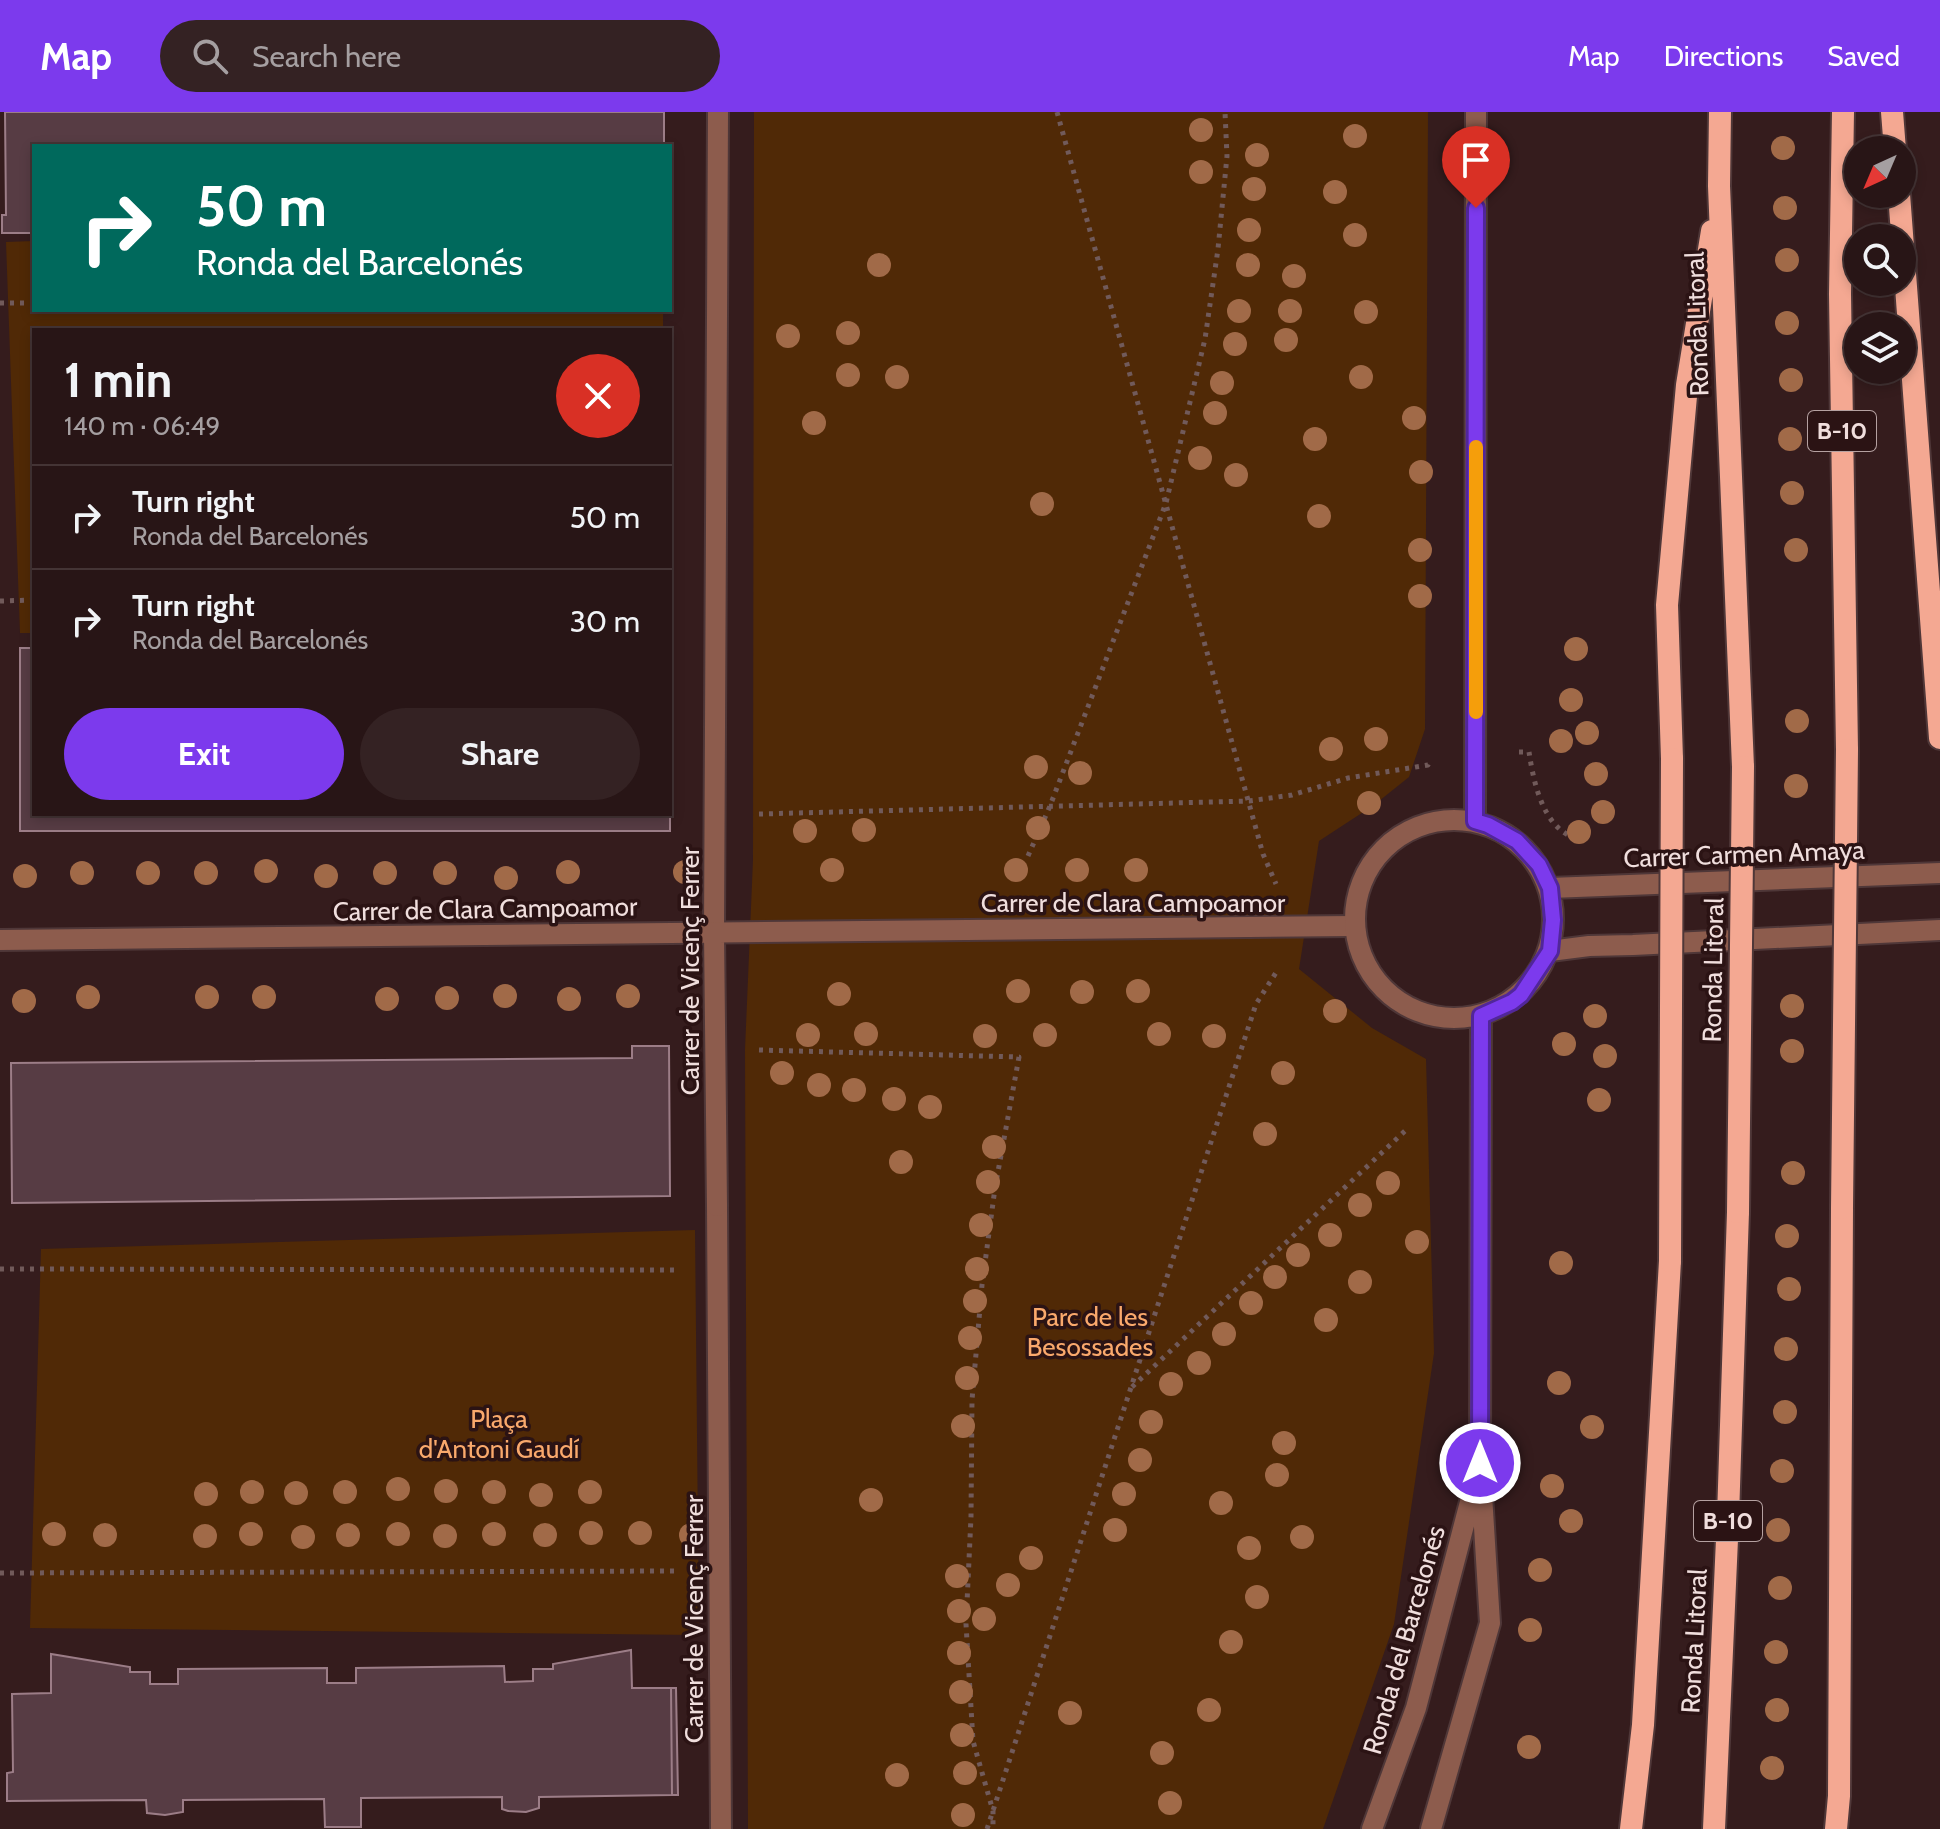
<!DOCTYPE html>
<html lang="en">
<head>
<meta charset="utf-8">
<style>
	:root { --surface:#281516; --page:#342223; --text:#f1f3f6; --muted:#a59fa1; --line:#443435; --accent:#7c3aed }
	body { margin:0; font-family:Cabin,sans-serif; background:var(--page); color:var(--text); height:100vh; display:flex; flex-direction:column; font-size:30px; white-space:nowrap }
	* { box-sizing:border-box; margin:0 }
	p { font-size:26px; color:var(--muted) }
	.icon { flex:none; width:44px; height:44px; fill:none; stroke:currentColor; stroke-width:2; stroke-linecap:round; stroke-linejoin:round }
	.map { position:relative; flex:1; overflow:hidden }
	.panel { position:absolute; left:32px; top:216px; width:640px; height:488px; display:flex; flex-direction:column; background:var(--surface); border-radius:0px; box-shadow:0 4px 12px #0003,0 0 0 2px var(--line) }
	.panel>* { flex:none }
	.banner { position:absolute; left:32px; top:32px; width:640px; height:168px; border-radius:0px; box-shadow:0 4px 12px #0003,0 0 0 2px var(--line); background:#00695c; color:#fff; overflow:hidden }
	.needle { width:52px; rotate:224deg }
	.controls { position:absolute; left:1844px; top:24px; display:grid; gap:16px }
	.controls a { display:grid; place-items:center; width:72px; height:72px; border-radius:50%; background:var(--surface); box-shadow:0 4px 12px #0003,0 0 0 2px var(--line); font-size:40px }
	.pin { position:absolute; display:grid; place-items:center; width:68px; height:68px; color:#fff; margin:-82px -34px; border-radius:50% 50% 50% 0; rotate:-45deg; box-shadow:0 0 8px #0007 }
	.pin .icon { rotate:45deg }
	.me { position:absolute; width:88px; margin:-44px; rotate:0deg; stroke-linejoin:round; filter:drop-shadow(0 0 6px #0008) }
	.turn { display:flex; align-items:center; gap:28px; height:168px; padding:0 32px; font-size:36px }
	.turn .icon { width:104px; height:104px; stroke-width:2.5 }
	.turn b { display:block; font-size:56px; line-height:68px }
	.round { display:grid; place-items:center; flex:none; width:84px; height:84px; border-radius:42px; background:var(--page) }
	.head { display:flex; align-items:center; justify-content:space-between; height:136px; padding:0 32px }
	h1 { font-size:48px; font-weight:800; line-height:60px }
	.cta { display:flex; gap:16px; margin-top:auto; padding:16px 32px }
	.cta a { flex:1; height:92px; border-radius:48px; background:var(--accent); color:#fff; font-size:32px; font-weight:800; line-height:92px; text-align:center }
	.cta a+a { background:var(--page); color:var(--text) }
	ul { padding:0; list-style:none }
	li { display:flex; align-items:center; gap:24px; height:104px; padding:0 32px; border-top:2px solid var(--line) }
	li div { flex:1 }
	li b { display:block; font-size:30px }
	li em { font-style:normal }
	header { display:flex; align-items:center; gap:48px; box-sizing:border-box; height:112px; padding:0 40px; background:var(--accent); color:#fff }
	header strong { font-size:38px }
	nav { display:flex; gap:44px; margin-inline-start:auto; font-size:28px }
	.search { width:560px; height:72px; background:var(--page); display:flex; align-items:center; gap:20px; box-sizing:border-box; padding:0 28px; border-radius:44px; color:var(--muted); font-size:30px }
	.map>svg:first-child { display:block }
	.green { fill:#502906 }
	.building { fill:#573c44; stroke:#9c7d87; stroke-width:2 }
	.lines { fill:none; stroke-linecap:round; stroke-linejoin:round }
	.pedestrian-casing { stroke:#4f3738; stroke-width:24 }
	.minor-casing { stroke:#4f3738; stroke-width:24 }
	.tertiary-casing { stroke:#4f3738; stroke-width:24 }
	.trunk-casing { stroke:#4f3738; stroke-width:26 }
	.path { stroke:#715a5a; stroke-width:5; stroke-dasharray:4 6; stroke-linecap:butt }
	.pedestrian { stroke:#8d5c4d; stroke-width:20 }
	.minor { stroke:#8d5c4d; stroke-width:20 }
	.tertiary { stroke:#8d5c4d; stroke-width:20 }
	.trunk { stroke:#f4a892; stroke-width:22 }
	.trunk-bridge-casing { stroke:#4f3738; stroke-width:26; stroke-linecap:butt }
	.trunk-bridge { stroke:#f4a892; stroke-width:22 }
	.tree { fill:#a16a48 }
	.route-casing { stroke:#51269a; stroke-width:20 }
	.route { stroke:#7c3aed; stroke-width:14 }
	.slow { stroke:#f59e0b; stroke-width:14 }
	.labels { text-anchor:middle; stroke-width:7; stroke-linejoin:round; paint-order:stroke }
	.shield { fill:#2b1314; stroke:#b5a1a1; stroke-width:2 }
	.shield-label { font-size:24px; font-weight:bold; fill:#f0dedd }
	.street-label { font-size:26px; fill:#f0dedd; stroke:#2b1314 }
	.park-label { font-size:26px; fill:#faa96c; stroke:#2b1314 }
</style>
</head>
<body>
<header>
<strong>Map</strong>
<div class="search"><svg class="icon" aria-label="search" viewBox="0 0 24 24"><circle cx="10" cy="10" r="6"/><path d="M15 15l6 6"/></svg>Search here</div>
<nav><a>Map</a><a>Directions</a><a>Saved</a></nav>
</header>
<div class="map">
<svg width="1940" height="1717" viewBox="0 0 1940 1717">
	<rect width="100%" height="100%" fill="#351c1d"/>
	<path class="green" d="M754,0h674l-3,617 -16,48 -35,28 -55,36 -20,128 73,59 54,31 8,294 -40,271 -71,205h-575l-3,-779 8,-190z
		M34,129v69h629v20h-629v303h-14l-14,-391z
		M695,1118l4,405 -669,-7 11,-379z"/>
	<path class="building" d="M5,0h659v34h-630v87h-32v-18h4z
		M20,536h14v166l636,-1v18h-650z
		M632,934h37l1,150 -658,7 -1,-140 621,-5z
		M631,1538l1,38h39l1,107 -133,2v11l-13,4 -18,-1 -6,-2v-12l-141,1v29h-36l-1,-28 -141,1v12l-18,3 -18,-2 -1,-13 -139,1v-28l6,-1 -1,-78 39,-1v-39l79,13v5h20v12h28v-15l149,-1v15h29v-15l148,-2 1,16 28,-1v-12h20v-5z
		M671,1576h5l2,107h-6z"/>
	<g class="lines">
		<g class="pedestrian-casing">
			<path id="pedestrian" d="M714,821l4,-821
				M717,1094l4,623"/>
		</g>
		<g class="minor-casing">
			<path id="minor" d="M714,821l3,273
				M0,828l1354,-14"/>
		</g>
		<g class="tertiary-casing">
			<path id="tertiary" d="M1355 807a99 99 0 1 1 198 0a99 99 0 1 1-198 0Z
				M1475,709l1,-709
				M1550,776l390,-15
				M1550,839l39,-5 44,-1 307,-15
				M1372,1717l44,-121 59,-225
				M1431,1717l59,-206 -10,-160 1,-447"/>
		</g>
		<g class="trunk-casing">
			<path id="trunk" d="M1720,0l-1,74 24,581
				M1843,0l-3,182 7,456
				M1892,0l3,38
				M1899,82l41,544
				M1672,647l-5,-154 20,-220 25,-154
				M1631,1717l12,-104 27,-464
				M1714,1717l14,-312 10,-305
				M1836,1717l3,-33 3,-588"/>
		</g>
		<path class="path" d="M1057,0l206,742 13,30
			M0,191h34
			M0,489l34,-1
			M1519,640h10c4,26 11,62 33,79 5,4 12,7 18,10
			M759,702l490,-13 43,-6 56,-17 80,-13 2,-4
			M1028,744l22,-50 116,-303 39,-164 13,-90 9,-93 -2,-44
			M759,938l260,7 -24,131 -13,97 -10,115 -1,117 -5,107 7,117 20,70v18
			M0,1157l675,1
			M1132,1275l274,-257
			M0,1461l675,-2
			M987,1717l269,-825 21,-33"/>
		<use href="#pedestrian" class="pedestrian"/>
		<use href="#minor" class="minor"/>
		<use href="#tertiary" class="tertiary"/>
		<use href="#trunk" class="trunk"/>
		<g class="trunk-bridge-casing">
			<path id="trunk-bridge" d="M1842,1096l5,-458
				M1738,1100l5,-445
				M1670,1149l2,-502"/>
		</g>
		<use href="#trunk-bridge" class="trunk-bridge"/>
	</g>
	<g class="tree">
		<circle cx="1201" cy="18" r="12"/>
		<circle cx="1355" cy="24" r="12"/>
		<circle cx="1783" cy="36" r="12"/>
		<circle cx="1257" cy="43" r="12"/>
		<circle cx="1201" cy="60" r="12"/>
		<circle cx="1254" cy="77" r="12"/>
		<circle cx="1335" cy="80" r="12"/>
		<circle cx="1785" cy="96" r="12"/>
		<circle cx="1249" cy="118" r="12"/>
		<circle cx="1355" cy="123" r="12"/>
		<circle cx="1787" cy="148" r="12"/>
		<circle cx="879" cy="153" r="12"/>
		<circle cx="1248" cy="153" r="12"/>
		<circle cx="1294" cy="164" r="12"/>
		<circle cx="1239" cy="199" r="12"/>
		<circle cx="1290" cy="199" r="12"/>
		<circle cx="1366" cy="200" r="12"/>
		<circle cx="1787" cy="211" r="12"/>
		<circle cx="848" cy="221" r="12"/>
		<circle cx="788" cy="224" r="12"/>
		<circle cx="1286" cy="228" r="12"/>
		<circle cx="1235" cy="232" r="12"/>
		<circle cx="848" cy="263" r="12"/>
		<circle cx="897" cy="265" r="12"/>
		<circle cx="1361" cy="265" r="12"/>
		<circle cx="1791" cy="268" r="12"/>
		<circle cx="1222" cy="271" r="12"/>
		<circle cx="1215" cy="301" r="12"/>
		<circle cx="1414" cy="306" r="12"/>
		<circle cx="814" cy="311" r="12"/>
		<circle cx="1315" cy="327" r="12"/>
		<circle cx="1790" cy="327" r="12"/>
		<circle cx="1200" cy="346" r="12"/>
		<circle cx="1421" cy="360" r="12"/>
		<circle cx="1236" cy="363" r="12"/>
		<circle cx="1792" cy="381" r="12"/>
		<circle cx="1042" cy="392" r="12"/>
		<circle cx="1319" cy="404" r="12"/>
		<circle cx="1420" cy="438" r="12"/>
		<circle cx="1796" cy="438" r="12"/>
		<circle cx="1420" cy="484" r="12"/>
		<circle cx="1576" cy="537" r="12"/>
		<circle cx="1571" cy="588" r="12"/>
		<circle cx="1797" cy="609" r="12"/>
		<circle cx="1587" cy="621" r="12"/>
		<circle cx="1376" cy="627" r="12"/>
		<circle cx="1561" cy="629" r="12"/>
		<circle cx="1331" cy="637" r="12"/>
		<circle cx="1036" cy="655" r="12"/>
		<circle cx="1080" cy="661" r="12"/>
		<circle cx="1596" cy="662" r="12"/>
		<circle cx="1796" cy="674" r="12"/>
		<circle cx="1369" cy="691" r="12"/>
		<circle cx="1603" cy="700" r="12"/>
		<circle cx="1038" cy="716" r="12"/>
		<circle cx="864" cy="718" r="12"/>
		<circle cx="805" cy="719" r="12"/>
		<circle cx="1579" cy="720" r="12"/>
		<circle cx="832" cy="758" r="12"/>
		<circle cx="1016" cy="758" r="12"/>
		<circle cx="1077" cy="758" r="12"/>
		<circle cx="1136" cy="758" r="12"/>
		<circle cx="266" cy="759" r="12"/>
		<circle cx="568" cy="760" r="12"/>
		<circle cx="685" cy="760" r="12"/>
		<circle cx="82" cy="761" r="12"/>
		<circle cx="148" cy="761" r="12"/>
		<circle cx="206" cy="761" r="12"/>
		<circle cx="385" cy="761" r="12"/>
		<circle cx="445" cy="761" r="12"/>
		<circle cx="25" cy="764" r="12"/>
		<circle cx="326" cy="764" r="12"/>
		<circle cx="506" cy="766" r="12"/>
		<circle cx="1018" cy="879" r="12"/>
		<circle cx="1138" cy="879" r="12"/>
		<circle cx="1082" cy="880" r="12"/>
		<circle cx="839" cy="882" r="12"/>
		<circle cx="505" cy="884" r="12"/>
		<circle cx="628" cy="884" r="12"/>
		<circle cx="88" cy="885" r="12"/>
		<circle cx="207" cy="885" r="12"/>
		<circle cx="264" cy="885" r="12"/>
		<circle cx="447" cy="886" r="12"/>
		<circle cx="387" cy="887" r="12"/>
		<circle cx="569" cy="887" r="12"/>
		<circle cx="24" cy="889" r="12"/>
		<circle cx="1792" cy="894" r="12"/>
		<circle cx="1335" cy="899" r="12"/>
		<circle cx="1595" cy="904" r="12"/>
		<circle cx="866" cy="922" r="12"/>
		<circle cx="1159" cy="922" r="12"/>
		<circle cx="808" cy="923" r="12"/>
		<circle cx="1045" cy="923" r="12"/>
		<circle cx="985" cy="924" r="12"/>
		<circle cx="1214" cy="924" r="12"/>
		<circle cx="1564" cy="932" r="12"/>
		<circle cx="1792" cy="939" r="12"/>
		<circle cx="1605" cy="944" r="12"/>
		<circle cx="782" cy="961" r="12"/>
		<circle cx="1283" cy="961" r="12"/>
		<circle cx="819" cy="973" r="12"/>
		<circle cx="854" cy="978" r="12"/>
		<circle cx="894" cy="987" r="12"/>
		<circle cx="1599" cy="988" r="12"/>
		<circle cx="930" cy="995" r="12"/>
		<circle cx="1265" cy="1022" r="12"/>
		<circle cx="994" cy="1035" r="12"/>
		<circle cx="901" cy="1050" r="12"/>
		<circle cx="1793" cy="1061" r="12"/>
		<circle cx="988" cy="1070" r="12"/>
		<circle cx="1388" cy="1071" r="12"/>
		<circle cx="1360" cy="1093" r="12"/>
		<circle cx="981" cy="1113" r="12"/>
		<circle cx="1330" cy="1123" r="12"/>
		<circle cx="1787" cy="1124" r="12"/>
		<circle cx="1417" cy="1130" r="12"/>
		<circle cx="1298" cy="1143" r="12"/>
		<circle cx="1561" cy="1151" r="12"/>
		<circle cx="977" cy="1157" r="12"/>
		<circle cx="1275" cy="1165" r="12"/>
		<circle cx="1360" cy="1170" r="12"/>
		<circle cx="1789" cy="1177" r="12"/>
		<circle cx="975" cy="1189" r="12"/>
		<circle cx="1251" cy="1191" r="12"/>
		<circle cx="1326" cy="1208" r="12"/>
		<circle cx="1224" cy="1222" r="12"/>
		<circle cx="970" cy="1226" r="12"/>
		<circle cx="1786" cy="1237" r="12"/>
		<circle cx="1199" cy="1251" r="12"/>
		<circle cx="967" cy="1266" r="12"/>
		<circle cx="1559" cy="1271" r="12"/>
		<circle cx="1171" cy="1272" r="12"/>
		<circle cx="1785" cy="1300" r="12"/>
		<circle cx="1151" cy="1310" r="12"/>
		<circle cx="963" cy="1314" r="12"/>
		<circle cx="1592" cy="1315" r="12"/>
		<circle cx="1284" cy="1331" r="12"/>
		<circle cx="1140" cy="1348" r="12"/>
		<circle cx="1782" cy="1359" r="12"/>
		<circle cx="1277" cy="1363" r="12"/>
		<circle cx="1552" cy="1374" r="12"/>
		<circle cx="398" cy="1377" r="12"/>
		<circle cx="446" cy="1379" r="12"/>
		<circle cx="252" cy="1380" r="12"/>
		<circle cx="345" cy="1380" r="12"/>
		<circle cx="494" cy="1380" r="12"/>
		<circle cx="590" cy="1380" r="12"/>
		<circle cx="296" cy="1381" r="12"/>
		<circle cx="206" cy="1382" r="12"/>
		<circle cx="1124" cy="1382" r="12"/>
		<circle cx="541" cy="1383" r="12"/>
		<circle cx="871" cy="1388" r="12"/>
		<circle cx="1221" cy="1391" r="12"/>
		<circle cx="1571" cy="1409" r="12"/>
		<circle cx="1115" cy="1418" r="12"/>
		<circle cx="1778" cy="1418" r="12"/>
		<circle cx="591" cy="1421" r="12"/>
		<circle cx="640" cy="1421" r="12"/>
		<circle cx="54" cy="1422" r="12"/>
		<circle cx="251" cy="1422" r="12"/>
		<circle cx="398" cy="1422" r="12"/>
		<circle cx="494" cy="1422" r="12"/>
		<circle cx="105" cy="1423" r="12"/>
		<circle cx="348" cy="1423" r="12"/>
		<circle cx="545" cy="1423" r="12"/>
		<circle cx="691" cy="1423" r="12"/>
		<circle cx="205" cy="1424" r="12"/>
		<circle cx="445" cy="1424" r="12"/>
		<circle cx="303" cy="1425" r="12"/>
		<circle cx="1302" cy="1425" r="12"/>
		<circle cx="1249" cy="1436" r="12"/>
		<circle cx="1031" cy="1446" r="12"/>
		<circle cx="1540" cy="1458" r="12"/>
		<circle cx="957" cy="1464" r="12"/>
		<circle cx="1008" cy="1473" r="12"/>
		<circle cx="1780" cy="1476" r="12"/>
		<circle cx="1257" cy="1485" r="12"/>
		<circle cx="959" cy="1499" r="12"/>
		<circle cx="984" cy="1507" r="12"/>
		<circle cx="1530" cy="1518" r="12"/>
		<circle cx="1231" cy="1530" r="12"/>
		<circle cx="1776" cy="1540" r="12"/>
		<circle cx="959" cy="1541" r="12"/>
		<circle cx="961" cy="1580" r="12"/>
		<circle cx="1209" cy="1598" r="12"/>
		<circle cx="1777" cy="1598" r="12"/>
		<circle cx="1070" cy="1601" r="12"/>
		<circle cx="962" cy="1623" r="12"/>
		<circle cx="1529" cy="1635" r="12"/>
		<circle cx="1162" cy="1641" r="12"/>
		<circle cx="1772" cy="1656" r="12"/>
		<circle cx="965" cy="1661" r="12"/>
		<circle cx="897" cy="1663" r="12"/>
		<circle cx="1170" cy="1691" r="12"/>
		<circle cx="963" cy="1703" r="12"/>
	</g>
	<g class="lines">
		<g class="route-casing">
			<path id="route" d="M1476,96l-1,613 13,4 29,16 22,24 11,23 3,32 -3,31 -29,44 -9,7 -31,14 -1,447"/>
		</g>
		<use href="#route" class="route"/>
		<path class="slow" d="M1476,600v-265"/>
	</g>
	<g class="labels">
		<g class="shield">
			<rect x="1808" y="299" width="68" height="40" rx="6"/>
			<rect x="1694" y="1389" width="68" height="40" rx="6"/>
		</g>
		<g class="shield-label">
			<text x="1842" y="327">B-10</text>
			<text x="1728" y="1417">B-10</text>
		</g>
		<g class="street-label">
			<text transform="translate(1697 212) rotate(-92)" y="9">Ronda Litoral</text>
			<text transform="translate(1744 742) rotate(-2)" y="9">Carrer Carmen Amaya</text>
			<text x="1133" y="800">Carrer de Clara Campoamor</text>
			<text transform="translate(485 797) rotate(-1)" y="9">Carrer de Clara Campoamor</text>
			<text transform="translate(1713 858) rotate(-89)" y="9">Ronda Litoral</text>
			<text transform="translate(690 859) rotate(-90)" y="9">Carrer de Vicenç Ferrer</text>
			<text transform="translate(694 1507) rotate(-90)" y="9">Carrer de Vicenç Ferrer</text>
			<text transform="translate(1404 1528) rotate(-74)" y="9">Ronda del Barcelonés</text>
			<text transform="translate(1694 1529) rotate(-87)" y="9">Ronda Litoral</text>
		</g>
		<g class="park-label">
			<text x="1090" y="1214">Parc de les<tspan x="1090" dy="30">Besossades</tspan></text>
			<text x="499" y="1316">Plaça<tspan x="499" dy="30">d'Antoni Gaudí</tspan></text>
		</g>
	</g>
</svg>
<div class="controls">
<a><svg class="needle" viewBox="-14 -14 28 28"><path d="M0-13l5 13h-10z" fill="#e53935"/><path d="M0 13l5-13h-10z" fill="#a59fa1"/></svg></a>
<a><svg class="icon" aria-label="search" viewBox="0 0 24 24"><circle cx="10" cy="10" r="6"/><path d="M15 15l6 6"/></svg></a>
<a><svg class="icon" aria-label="layers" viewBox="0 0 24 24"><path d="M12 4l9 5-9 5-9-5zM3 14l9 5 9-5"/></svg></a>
</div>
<div class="pin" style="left:1476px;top:96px;background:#d93025"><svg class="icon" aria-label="arrive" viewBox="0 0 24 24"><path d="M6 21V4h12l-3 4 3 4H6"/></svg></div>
<svg class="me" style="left:1480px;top:1351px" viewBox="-20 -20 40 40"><circle r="17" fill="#7c3aed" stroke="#fff" stroke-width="3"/><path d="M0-11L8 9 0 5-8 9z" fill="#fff"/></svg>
<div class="banner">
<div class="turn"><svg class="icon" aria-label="right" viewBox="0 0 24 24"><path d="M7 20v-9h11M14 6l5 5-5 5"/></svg><div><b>50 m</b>Ronda del Barcelonés</div></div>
</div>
<section class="panel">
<div class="head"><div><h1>1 min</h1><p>140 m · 06:49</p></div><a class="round" style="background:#d93025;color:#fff"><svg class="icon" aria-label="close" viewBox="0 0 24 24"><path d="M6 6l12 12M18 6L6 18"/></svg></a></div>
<ul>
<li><svg class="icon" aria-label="right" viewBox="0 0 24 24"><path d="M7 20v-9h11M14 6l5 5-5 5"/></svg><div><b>Turn right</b><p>Ronda del Barcelonés</p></div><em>50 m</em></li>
<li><svg class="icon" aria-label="right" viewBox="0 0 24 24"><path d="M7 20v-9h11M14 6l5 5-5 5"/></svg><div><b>Turn right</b><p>Ronda del Barcelonés</p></div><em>30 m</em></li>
</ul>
<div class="cta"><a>Exit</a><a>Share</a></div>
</section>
</div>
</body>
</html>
